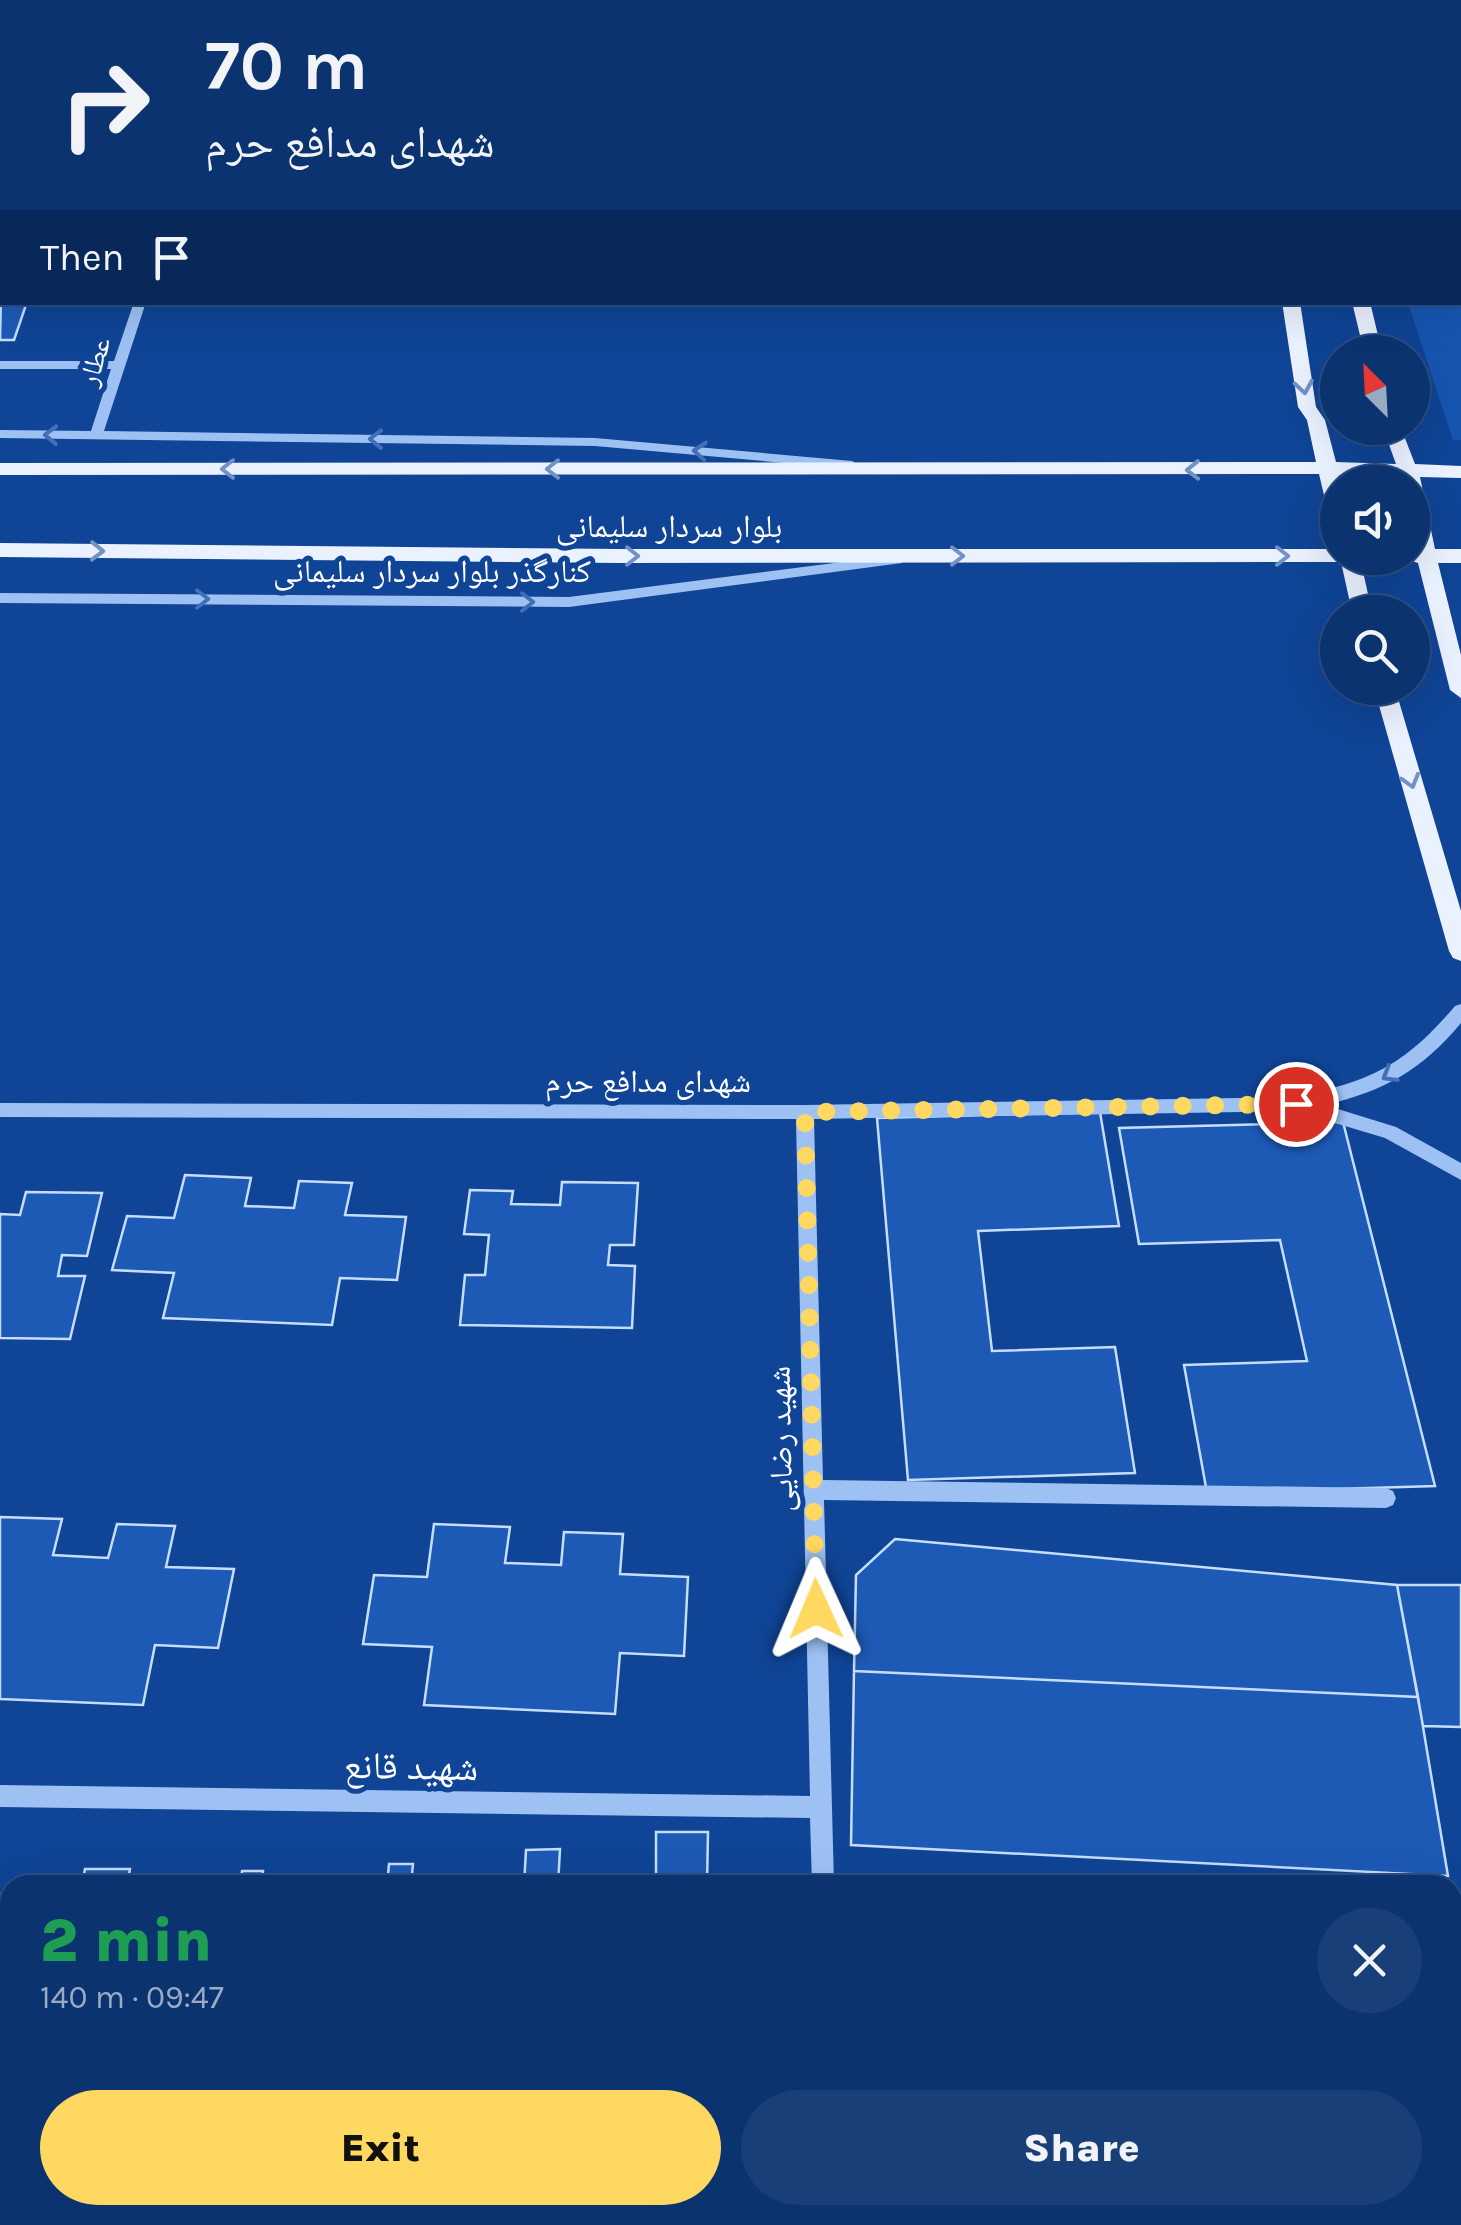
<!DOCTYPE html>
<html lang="en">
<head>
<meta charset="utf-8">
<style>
	:root { --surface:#0b3370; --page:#193f78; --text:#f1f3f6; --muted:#9aaac3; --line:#2b4e83; --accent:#ffd861 }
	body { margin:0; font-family:Karla,"Noto Naskh Arabic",sans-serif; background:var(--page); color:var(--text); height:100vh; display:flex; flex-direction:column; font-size:38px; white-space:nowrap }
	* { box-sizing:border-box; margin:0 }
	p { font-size:32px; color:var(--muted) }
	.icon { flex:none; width:55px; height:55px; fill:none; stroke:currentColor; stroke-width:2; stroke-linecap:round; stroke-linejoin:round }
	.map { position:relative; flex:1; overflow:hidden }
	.drawer { position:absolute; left:0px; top:1875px; width:1462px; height:350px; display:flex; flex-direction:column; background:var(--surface); border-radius:30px 30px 0 0; box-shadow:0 10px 40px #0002,0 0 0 2px var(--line) }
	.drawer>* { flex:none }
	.top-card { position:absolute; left:0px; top:0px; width:1462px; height:305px; box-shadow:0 10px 40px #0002,0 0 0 2px var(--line); background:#0b3370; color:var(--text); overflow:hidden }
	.needle { width:65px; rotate:336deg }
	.tools { position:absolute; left:1320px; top:335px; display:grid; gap:20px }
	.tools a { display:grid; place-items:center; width:110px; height:110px; border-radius:50%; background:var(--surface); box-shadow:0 10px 40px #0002,0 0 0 2px var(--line); font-size:50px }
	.pin { position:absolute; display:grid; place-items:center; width:85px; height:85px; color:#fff; margin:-42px; border:5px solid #fff; border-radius:50%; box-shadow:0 2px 10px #0007 }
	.me { position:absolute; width:110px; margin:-55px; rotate:359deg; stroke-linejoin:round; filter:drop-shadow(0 0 8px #0008) }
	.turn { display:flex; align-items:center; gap:35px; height:210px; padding:0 40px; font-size:45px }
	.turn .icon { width:130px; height:130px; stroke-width:2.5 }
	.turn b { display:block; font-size:70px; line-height:85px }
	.then { display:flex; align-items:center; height:95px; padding:0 40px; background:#0003; gap:20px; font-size:38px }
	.round { display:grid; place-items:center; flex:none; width:105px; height:105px; border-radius:52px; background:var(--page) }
	.overview { display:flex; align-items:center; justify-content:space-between; height:170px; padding:0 40px }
	h1 { font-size:60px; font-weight:800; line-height:75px; color:#1e9e55 }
	.cta { display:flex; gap:20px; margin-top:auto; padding:20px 40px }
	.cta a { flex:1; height:115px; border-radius:60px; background:var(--accent); color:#111; font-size:40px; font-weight:800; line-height:115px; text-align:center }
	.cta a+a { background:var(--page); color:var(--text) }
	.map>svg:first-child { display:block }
	.green { fill:#1755b1 }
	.building { fill:#1d5ab6; stroke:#c6ddfe; stroke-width:2.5 }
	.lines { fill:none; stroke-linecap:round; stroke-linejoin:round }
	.minor { fill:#9ec1f4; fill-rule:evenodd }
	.major { fill:#ebf2ff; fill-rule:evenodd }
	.oneway { stroke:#7292c5 }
	.oneway2 { stroke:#4170b7 }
	.route { stroke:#ffd861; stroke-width:18; stroke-dasharray:0 32.4 }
	.labels { text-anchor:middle; stroke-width:10; stroke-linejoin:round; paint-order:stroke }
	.far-street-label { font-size:28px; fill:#fff; stroke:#0f4496 }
	.street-label { font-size:32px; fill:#fff; stroke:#0f4496 }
	.near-street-label { font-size:38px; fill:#fff; stroke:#0f4496 }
</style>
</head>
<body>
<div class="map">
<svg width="1461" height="2225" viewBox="0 0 1461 2225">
	<rect width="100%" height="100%" fill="#0f4496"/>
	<path class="green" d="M1461,151v289h-8l-45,-137 52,-1z"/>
	<path class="building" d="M0,0h52l-50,2v59z
		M2,257v45h25l-13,38h-14z
		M1100,1112l19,114 -141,5 14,120 123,-4 20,126 -227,7 -31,-362z
		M1343,1122l92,364 -228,7 -23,-128 123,-4 -27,-121 -141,4 -20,-116z
		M185,1175l66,3 -6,28 49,2 5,-27 53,2 -7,32 61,2 -9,63 -57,-2 -8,47 -169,-7 11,-45 -62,-3 15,-54 47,2z
		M562,1182l76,1 -4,62h-24l-2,20 27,1 -3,62 -172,-3 5,-50h20l4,-40 -25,-1 6,-44 43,1 -2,13 49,1z
		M26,1192l76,1 -15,63 -25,-1 -4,21h27l-15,63 -70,-1v-124l20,1z
		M0,1517l62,2 -9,36 55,3 9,-34 58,2 -9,41 68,2 -16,79 -63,-3 -12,60 -143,-6z
		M434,1524l76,3 -5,36 56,2 3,-33 59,2 -3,40 68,3 -4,79 -64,-3 -5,61 -191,-9 8,-58 -69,-3 11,-69 53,2z
		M895,1539l502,46 21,112 -564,-26 2,-96z
		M1397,1585h64v142l-38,-1z
		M854,1671l564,26 30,179 -597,-31z
		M656,1832h52l-1,53h-51z
		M560,1849l-2,36h-34l2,-35z
		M389,1864h24l-2,21h-24z
		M85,1869h45l-3,16h-45z
		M242,1871h21l-1,14h-22z
		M0,1894h10v249h-10z
		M1452,2105h9v120h-598v-10h589z
		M0,2184h10v31h718v10h-728z"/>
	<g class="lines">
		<path class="minor" d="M208,0h10v2h-10z
			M1460,52h1v6h-1z
			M0,104h2v6h-2z
			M1460,128h1v6h-1z
			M134,302h12l-42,129 491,7 257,23 7,4 -7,4 -257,-23 -595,-8v-8l91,1 20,-62h-111v-8h114z
			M897,555l5,2v6l-333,44 -569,-4v-10l569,4z
			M1461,1004v19c-40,48 -77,68 -136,82l71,22 65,36v17l-76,-42 -90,-27 -481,8 9,361 563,8 7,3 3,7 -3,7 -7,3 -562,-8 10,385h-22l-2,-67 -810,-11v-22l810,11 -14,-677 -796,-2v-14l805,2 490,-8c76,-16 109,-31 160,-91z
			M818,2215h24v10h-24z"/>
		<path class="major" d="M1216,0h16v2h-15z
			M1275,0h16l1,2h-15z
			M1282,302h18l16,105 9,13 11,42 60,2 -13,-36h18l14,36 46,2v12l-41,-1 15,72h26v14h-23l23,92v43l-11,-8 -32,-127 -15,-5h9l3,-9 -3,-67h-9l-3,-5 -61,-2 -1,43 -10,-6 -9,-38 -1319,1v-12l1316,-1 -9,-42 -9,-13z
			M1352,302h18l12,50h-18z
			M0,543l621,6h717v9h22l12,54h-20l-11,-50 -720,1 -621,-6z
			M1374,688h21l66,223v50l-8,-3 -4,-7z"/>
	</g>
	<defs><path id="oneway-chevron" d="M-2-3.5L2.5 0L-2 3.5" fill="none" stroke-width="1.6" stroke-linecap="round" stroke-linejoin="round" transform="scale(2.5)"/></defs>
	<g class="oneway">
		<use href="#oneway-chevron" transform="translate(1304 387) rotate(81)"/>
		<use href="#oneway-chevron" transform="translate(228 469) rotate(180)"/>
		<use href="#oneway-chevron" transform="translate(553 469) rotate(180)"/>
		<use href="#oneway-chevron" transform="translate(1193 470) rotate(179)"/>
		<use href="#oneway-chevron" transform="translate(97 551) rotate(1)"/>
		<use href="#oneway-chevron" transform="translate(632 556)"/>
		<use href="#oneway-chevron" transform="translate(957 556)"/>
		<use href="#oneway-chevron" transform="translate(1282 556)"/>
		<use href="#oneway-chevron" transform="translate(1411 781) rotate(74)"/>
	</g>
	<g class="oneway2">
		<use href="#oneway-chevron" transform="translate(51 435) rotate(-179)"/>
		<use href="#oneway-chevron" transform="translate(376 439) rotate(-179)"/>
		<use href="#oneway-chevron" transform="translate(700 451) rotate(-175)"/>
		<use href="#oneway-chevron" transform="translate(202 599)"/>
		<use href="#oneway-chevron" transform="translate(527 602)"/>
		<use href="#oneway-chevron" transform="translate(1389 1075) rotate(149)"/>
	</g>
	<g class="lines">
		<path class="route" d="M816,1609l-11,-497 491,-8"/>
	</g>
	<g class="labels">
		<g class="far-street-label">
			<text transform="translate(94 361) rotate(-72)" y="10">عطار</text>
		</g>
		<g class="street-label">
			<text x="669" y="537">بلوار سردار سلیمانی</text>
			<text x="432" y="582">کنارگذر بلوار سردار سلیمانی</text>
			<text x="648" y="1092">شهدای مدافع حرم</text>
			<text transform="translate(780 1439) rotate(-91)" y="11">شهید رضایی</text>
		</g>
		<g class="near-street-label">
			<text transform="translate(411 1766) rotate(1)" y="13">شهید قانع</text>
		</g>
	</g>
</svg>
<div class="tools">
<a><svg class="needle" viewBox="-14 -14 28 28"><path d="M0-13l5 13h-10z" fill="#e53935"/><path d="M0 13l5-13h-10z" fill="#9aaac3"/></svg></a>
<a><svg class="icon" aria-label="sound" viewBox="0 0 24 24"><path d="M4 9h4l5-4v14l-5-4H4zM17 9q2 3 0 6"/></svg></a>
<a><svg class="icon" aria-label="search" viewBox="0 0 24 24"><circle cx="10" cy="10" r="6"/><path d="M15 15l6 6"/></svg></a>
</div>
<div class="pin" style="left:1296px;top:1104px;background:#d93025"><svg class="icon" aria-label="arrive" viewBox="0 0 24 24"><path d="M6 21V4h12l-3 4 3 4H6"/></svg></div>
<svg class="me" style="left:816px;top:1609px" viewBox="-20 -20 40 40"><path d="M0-17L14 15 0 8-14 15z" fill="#ffd861" stroke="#fff" stroke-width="4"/></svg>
<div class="top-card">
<div class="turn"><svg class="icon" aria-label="right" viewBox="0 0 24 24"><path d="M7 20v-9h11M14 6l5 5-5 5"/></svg><div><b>70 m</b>شهدای مدافع حرم</div></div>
<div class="then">Then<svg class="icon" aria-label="arrive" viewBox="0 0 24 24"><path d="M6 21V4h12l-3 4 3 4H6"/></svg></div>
</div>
<section class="drawer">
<div class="overview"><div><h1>2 min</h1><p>140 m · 09:47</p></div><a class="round"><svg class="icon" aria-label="close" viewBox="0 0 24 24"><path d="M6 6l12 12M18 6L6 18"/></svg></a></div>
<div class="cta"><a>Exit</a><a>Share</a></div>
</section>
</div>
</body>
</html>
